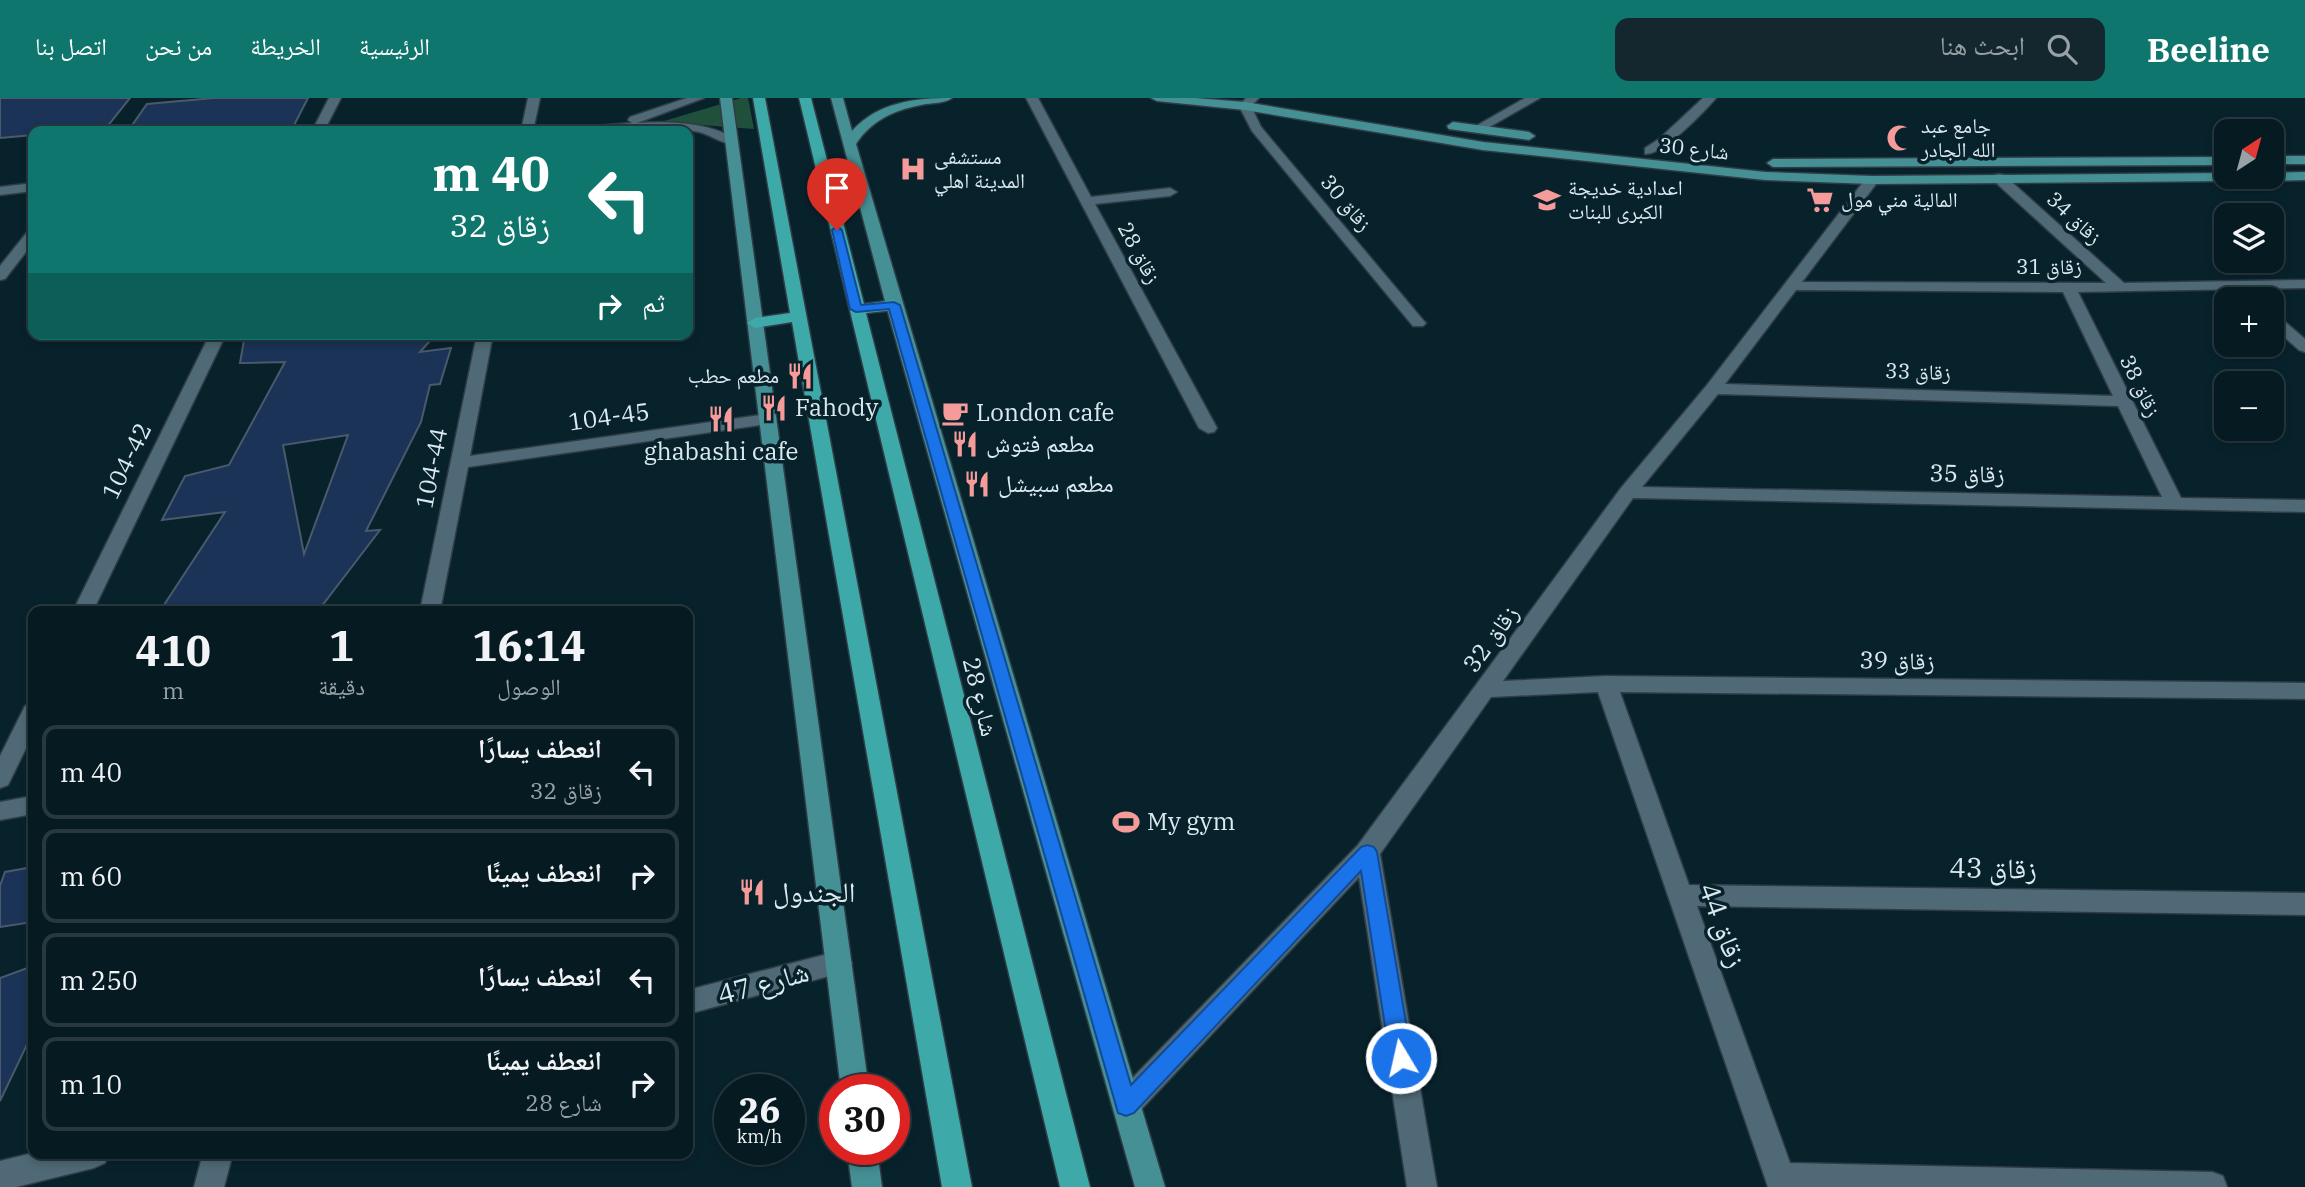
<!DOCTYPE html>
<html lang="ar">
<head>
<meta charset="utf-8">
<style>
	:root { --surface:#061a21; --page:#14272e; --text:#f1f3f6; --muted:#98a1a5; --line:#27383f; --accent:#0f766e }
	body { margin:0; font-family:"IBM Plex Serif","Noto Naskh Arabic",serif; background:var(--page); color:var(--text); direction:rtl; height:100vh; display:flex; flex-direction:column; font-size:26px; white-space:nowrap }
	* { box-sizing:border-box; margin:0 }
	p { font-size:23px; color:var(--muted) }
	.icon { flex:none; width:38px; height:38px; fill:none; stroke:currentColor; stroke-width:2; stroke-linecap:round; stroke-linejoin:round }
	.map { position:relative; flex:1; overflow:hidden; direction:ltr }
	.side { position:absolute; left:28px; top:508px; width:665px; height:553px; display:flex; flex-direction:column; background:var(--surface); border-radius:14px; box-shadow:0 4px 10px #0003,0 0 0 2px var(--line); direction:rtl }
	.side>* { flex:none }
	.hud { position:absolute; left:28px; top:28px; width:665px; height:214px; border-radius:14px; box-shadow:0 4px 10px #0003,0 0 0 2px var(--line); direction:rtl; background:#0f766e; color:#fff; overflow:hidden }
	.needle { width:46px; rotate:36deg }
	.tools { position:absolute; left:2214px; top:21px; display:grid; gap:14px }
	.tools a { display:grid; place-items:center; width:70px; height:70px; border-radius:14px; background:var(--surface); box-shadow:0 4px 10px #0003,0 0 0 2px var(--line); font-size:35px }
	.speed { position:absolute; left:714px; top:976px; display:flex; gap:14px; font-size:35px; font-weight:700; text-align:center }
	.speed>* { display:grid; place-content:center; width:91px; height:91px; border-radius:50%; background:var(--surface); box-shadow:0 4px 10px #0003,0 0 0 2px var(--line); line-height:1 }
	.speed small { font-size:18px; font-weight:400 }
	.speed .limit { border:10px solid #d22; background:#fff; color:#111 }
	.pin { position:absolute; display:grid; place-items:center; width:60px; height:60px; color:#fff; margin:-72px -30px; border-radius:50% 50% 50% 0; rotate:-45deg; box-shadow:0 0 7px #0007 }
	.pin .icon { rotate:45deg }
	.me { position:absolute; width:77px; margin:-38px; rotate:351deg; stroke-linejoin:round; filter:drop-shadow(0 0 5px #0008) }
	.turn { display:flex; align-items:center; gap:24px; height:147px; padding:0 28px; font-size:32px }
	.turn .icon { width:91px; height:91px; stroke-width:2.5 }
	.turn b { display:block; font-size:49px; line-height:60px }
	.then { display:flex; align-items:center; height:66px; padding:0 28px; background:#0003; gap:14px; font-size:26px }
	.eta { display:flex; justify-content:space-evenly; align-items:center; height:119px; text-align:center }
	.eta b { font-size:42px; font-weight:800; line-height:49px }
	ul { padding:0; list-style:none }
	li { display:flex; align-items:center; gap:21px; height:94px; margin:0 14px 10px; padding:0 14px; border:4px solid var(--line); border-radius:14px }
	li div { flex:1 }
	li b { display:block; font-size:26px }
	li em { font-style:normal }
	header { display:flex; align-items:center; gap:42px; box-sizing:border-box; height:98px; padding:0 35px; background:var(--accent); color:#fff }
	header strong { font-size:33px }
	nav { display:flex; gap:38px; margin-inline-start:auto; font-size:24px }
	.search { width:490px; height:63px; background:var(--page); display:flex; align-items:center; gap:18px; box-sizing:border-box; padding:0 24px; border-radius:14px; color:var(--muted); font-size:26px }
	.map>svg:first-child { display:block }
	.green { fill:#204f3b }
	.building { fill:#1a3356; stroke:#4b596d; stroke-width:2; fill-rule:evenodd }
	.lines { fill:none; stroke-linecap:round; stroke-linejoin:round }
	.minor-casing { stroke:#303c45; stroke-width:3 }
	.major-casing { stroke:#303c45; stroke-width:3 }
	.highway-casing { stroke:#303c45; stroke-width:3 }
	.minor { fill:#4f6a76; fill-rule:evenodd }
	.major { fill:#459095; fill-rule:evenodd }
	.highway { fill:#3ea9a9; fill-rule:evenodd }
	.route { fill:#1a73e8; stroke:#114b97; stroke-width:2 }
	.labels { text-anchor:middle; stroke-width:7; stroke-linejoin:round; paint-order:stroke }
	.far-poi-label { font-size:21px; fill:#dbeaf1; stroke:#08222c; text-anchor:start }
	.far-street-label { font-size:21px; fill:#dbeaf1; stroke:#08222c }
	.poi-label { font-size:24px; fill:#dbeaf1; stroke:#08222c; text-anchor:start }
	.street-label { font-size:24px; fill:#dbeaf1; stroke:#08222c }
	.near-street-label { font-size:28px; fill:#dbeaf1; stroke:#08222c }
	.near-poi-label { font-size:28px; fill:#dbeaf1; stroke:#08222c; text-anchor:start }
</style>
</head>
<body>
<header>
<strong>Beeline</strong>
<div class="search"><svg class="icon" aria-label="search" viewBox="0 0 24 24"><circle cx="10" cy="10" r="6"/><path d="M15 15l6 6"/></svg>ابحث هنا</div>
<nav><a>الرئيسية</a><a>الخريطة</a><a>من نحن</a><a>اتصل بنا</a></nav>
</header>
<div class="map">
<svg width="2305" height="1089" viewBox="0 0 2305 1089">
	<rect width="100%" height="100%" fill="#08222c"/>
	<path class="green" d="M741,0h7l6,31 -93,-7z"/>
	<path class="building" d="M0,0h130l-24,30 -73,3v4l-33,3z
		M214,0h94l-17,33h-163l19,-27z
		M283,236h153l-16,18 31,-4 -11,36 -10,1 -9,37 -55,109 14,-1 -62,81h-158l65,-99 -63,8 23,-44 44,-11 56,-103 -45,1 4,-23zM348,337l-44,119 -21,-109z
		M33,769v55l-33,5v-41l5,-14z
		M33,868v66l-33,69v-123z"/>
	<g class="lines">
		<g class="minor-casing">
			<path id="minor" d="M329,0h12l-17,33h-12z
				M528,0h12l-7,33h-12z
				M687,0h17l-67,25c35,-2 67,-1 98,15v6c-12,1 -24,-9 -36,-12 -39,-8 -81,1 -121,-1l6,-4 48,-4 -4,-3 2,-3z
				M1026,0h12l53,99 79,-9 7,4 -7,4 -75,8 122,224 -3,4 -6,1 -9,-5z
				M1246,0h13l-8,8 10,21 162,193 3,3 -3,3h-10l-161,-195 -13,-25z
				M1525,0h15l-61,35 -10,-3z
				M1703,0h13c-12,14 -54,58 -71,56v-6l14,-9z
				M1999,76l5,1 120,108 181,-3v8l-227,4 103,206 124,2v12l-672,-14 -130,183 103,-5 699,7v16l-685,-7 69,193 616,8v22l-608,-9 93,257 422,9 11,4 4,11h-459l-170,-495 -107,5 -111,157 57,333h-30l-48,-310 -223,238 -10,4 -10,-4 -4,-10 4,-10 242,-250 263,-357 86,-103 160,-208h10l2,3 -77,102 304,1 -112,-102v-6zM1796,192l267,2 50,104 -388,-12zM1718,296l400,12 44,91 -520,-10z
				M33,85v8l-33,4v-8z
				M33,132v13l-28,36 -5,1v-14l28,-35z
				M2272,215l5,2 28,24v13l-6,-2 -27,-24z
				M210,236h16l-133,277h-20z
				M477,236h16l-23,122 298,-42 9,5 -9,5 -300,43 -28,144h-20z
				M33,606v30l-25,51 -8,3v-32l25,-50z
				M33,698v18l-33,6v-18z
				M839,853l9,4 4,8 -4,8 -160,43v-24z
				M33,1055h76l-4,10 -11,5 -78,19h-16v-26z
				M203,1055h30l-9,34h-30z"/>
		</g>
		<g class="major-casing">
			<path id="major" d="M720,0h12l137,992h-28z
				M831,0h12l9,33c26,-29 63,-33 100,-33 -7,5 -17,5 -26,6 -29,5 -54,15 -70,40l309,1043h-30l-249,-882z
				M1151,0h44l50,4 238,40 282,30 107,4 354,-3v4h11l-6,4 -359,3 -107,-4 -282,-30 -238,-40 -88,-9z
				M1453,24l76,10 6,4 -6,4 -80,-11 -2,-3z
				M2272,58h33v8h-33z
				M2226,59v8l-453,2 -6,-4 6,-4z
				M2305,74v8l-33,1 -6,-4h6v-4z
				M847,1052h30l5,37h-30z"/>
		</g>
		<g class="highway-casing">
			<path id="highway" d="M753,0h12l207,1089h-30l-150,-865 -37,6 -8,-5 8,-5 35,-5z
				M799,0h12l53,206 30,-4 8,5 -8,5 -28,3 224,874h-30z"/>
		</g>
		<use href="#minor" class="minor"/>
		<use href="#major" class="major"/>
		<use href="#highway" class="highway"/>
	</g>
	<path class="route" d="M837,128l5,4 19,75 33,-3 6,3 231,780 230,-238 6,-2 7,2 3,5 35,206 -3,7 -8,3 -8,-3 -3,-7 -29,-187 -227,242 -8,3 -8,-3 -229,-804 -33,3 -6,-3 -18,-79z"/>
	<defs>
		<g id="mosque-bare" transform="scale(2.1)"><path d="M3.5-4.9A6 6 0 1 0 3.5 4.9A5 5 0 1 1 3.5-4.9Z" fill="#f59b99" stroke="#08222c" stroke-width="2.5" paint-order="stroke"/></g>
		<g id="hospital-bare" transform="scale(2.1)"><path d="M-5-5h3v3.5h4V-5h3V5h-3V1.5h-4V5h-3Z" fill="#f59b99" stroke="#08222c" stroke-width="2.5" paint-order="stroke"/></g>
		<g id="school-bare" transform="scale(2.1)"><path d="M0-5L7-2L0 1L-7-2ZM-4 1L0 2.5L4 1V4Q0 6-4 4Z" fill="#f59b99" stroke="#08222c" stroke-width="2.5" paint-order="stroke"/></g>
		<g id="supermarket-bare" transform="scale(2.1)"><path d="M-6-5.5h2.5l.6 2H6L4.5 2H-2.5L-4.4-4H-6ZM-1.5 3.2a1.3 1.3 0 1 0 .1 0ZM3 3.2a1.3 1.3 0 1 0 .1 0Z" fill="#f59b99" stroke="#08222c" stroke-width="2.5" paint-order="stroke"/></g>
		<g id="restaurant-bare" transform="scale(2.1)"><path d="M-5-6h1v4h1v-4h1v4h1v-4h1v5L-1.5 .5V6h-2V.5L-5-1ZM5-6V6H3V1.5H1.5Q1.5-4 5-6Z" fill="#f59b99" stroke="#08222c" stroke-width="2.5" paint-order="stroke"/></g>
		<g id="cafe-bare" transform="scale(2.1)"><path d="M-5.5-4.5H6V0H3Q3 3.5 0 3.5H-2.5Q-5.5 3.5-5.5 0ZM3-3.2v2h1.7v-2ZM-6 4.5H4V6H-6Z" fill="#f59b99" stroke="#08222c" stroke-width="2.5" paint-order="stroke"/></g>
		<g id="stadium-bare" transform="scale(2.1)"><path d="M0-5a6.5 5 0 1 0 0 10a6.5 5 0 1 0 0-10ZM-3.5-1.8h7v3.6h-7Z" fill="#f59b99" stroke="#08222c" stroke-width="2.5" paint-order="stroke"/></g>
	</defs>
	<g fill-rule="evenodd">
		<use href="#mosque-bare" x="1900" y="40"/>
		<use href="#hospital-bare" x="913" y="71"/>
		<use href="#school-bare" x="1547" y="102"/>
		<use href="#supermarket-bare" x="1820" y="102"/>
		<use href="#restaurant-bare" x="800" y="278"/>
		<use href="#restaurant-bare" x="774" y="310"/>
		<use href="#cafe-bare" x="955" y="315"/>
		<use href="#restaurant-bare" x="721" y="321"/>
		<use href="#restaurant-bare" x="965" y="346"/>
		<use href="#restaurant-bare" x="977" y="386"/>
		<use href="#stadium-bare" x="1126" y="724"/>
		<use href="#restaurant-bare" x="752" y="794"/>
	</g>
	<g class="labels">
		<g class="far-poi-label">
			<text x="1921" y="35">جامع عبد<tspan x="1921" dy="24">الله الجادر</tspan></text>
			<text x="934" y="66">مستشفى<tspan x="934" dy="24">المدينة اهلي</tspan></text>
			<text x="1568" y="97">اعدادية خديجة<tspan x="1568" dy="24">الكبرى للبنات</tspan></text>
			<text x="1841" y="109">المالية مني مول</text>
			<text x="779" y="285" text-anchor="end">مطعم حطب</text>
		</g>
		<g class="far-street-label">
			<text transform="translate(1694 51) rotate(6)" y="7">شارع 30</text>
			<text transform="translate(1346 105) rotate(50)" y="7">زقاق 30</text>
			<text transform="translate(2074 120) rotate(43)" y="7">زقاق 34</text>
			<text transform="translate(1139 155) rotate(62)" y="7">زقاق 28</text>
			<text x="2049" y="176">زقاق 31</text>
			<text transform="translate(1918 274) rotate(2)" y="7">زقاق 33</text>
			<text transform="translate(2140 288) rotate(64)" y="7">زقاق 38</text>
		</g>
		<g class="poi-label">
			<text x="795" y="318">Fahody</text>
			<text x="976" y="323">London cafe</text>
			<text x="986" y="354">مطعم فتوش</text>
			<text x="721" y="362" text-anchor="middle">ghabashi cafe</text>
			<text x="998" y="394">مطعم سبيشل</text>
			<text x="1147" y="732">My gym</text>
		</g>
		<g class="street-label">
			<text transform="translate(609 319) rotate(-8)" y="8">104-45</text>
			<text transform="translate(127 363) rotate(-64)" y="8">104-42</text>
			<text transform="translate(432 370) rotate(-79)" y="8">104-44</text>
			<text transform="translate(1967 376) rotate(1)" y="8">زقاق 35</text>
			<text transform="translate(1491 541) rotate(-54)" y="8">زقاق 32</text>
			<text transform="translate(1897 563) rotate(1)" y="8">زقاق 39</text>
			<text transform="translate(980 599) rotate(76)" y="8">شارع 28</text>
		</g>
		<g class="near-street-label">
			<text transform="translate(1993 770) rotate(1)" y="10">زقاق 43</text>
			<text transform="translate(1723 827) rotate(70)" y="10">زقاق 44</text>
			<text transform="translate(763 885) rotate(-15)" y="10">شارع 47</text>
		</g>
		<g class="near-poi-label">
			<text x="773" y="804">الجندول</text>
		</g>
	</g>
</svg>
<div class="tools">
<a><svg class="needle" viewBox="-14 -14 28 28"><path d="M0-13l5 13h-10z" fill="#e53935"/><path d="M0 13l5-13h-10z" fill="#98a1a5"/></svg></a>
<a><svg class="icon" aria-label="layers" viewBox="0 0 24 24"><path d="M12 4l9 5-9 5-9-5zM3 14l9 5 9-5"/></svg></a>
<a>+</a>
<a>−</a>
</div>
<div class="speed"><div>26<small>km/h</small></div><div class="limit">30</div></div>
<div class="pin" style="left:837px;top:132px;background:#d93025"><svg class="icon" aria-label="arrive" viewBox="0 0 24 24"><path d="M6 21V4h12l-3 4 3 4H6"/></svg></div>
<svg class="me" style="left:1401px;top:960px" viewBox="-20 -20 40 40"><circle r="17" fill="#1a73e8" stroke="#fff" stroke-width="3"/><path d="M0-11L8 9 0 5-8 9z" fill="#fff"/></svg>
<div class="hud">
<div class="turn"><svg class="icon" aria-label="left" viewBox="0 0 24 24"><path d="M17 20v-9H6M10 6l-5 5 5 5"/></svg><div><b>40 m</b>زقاق 32</div></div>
<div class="then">ثم<svg class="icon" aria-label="right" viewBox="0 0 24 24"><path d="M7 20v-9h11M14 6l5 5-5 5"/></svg></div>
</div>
<section class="side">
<div class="eta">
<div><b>16:14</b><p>الوصول</p></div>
<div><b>1</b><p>دقيقة</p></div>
<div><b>410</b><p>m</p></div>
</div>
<ul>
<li><svg class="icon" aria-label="left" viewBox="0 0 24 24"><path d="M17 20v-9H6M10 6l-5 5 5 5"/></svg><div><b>انعطف يسارًا</b><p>زقاق 32</p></div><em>40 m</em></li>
<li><svg class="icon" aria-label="right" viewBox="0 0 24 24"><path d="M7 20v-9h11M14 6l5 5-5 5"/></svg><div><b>انعطف يمينًا</b></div><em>60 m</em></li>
<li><svg class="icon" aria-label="left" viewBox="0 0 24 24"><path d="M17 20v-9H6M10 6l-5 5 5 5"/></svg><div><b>انعطف يسارًا</b></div><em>250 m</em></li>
<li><svg class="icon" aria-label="right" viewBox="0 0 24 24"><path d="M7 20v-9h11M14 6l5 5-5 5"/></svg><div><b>انعطف يمينًا</b><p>شارع 28</p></div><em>10 m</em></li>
</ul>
</section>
</div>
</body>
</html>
